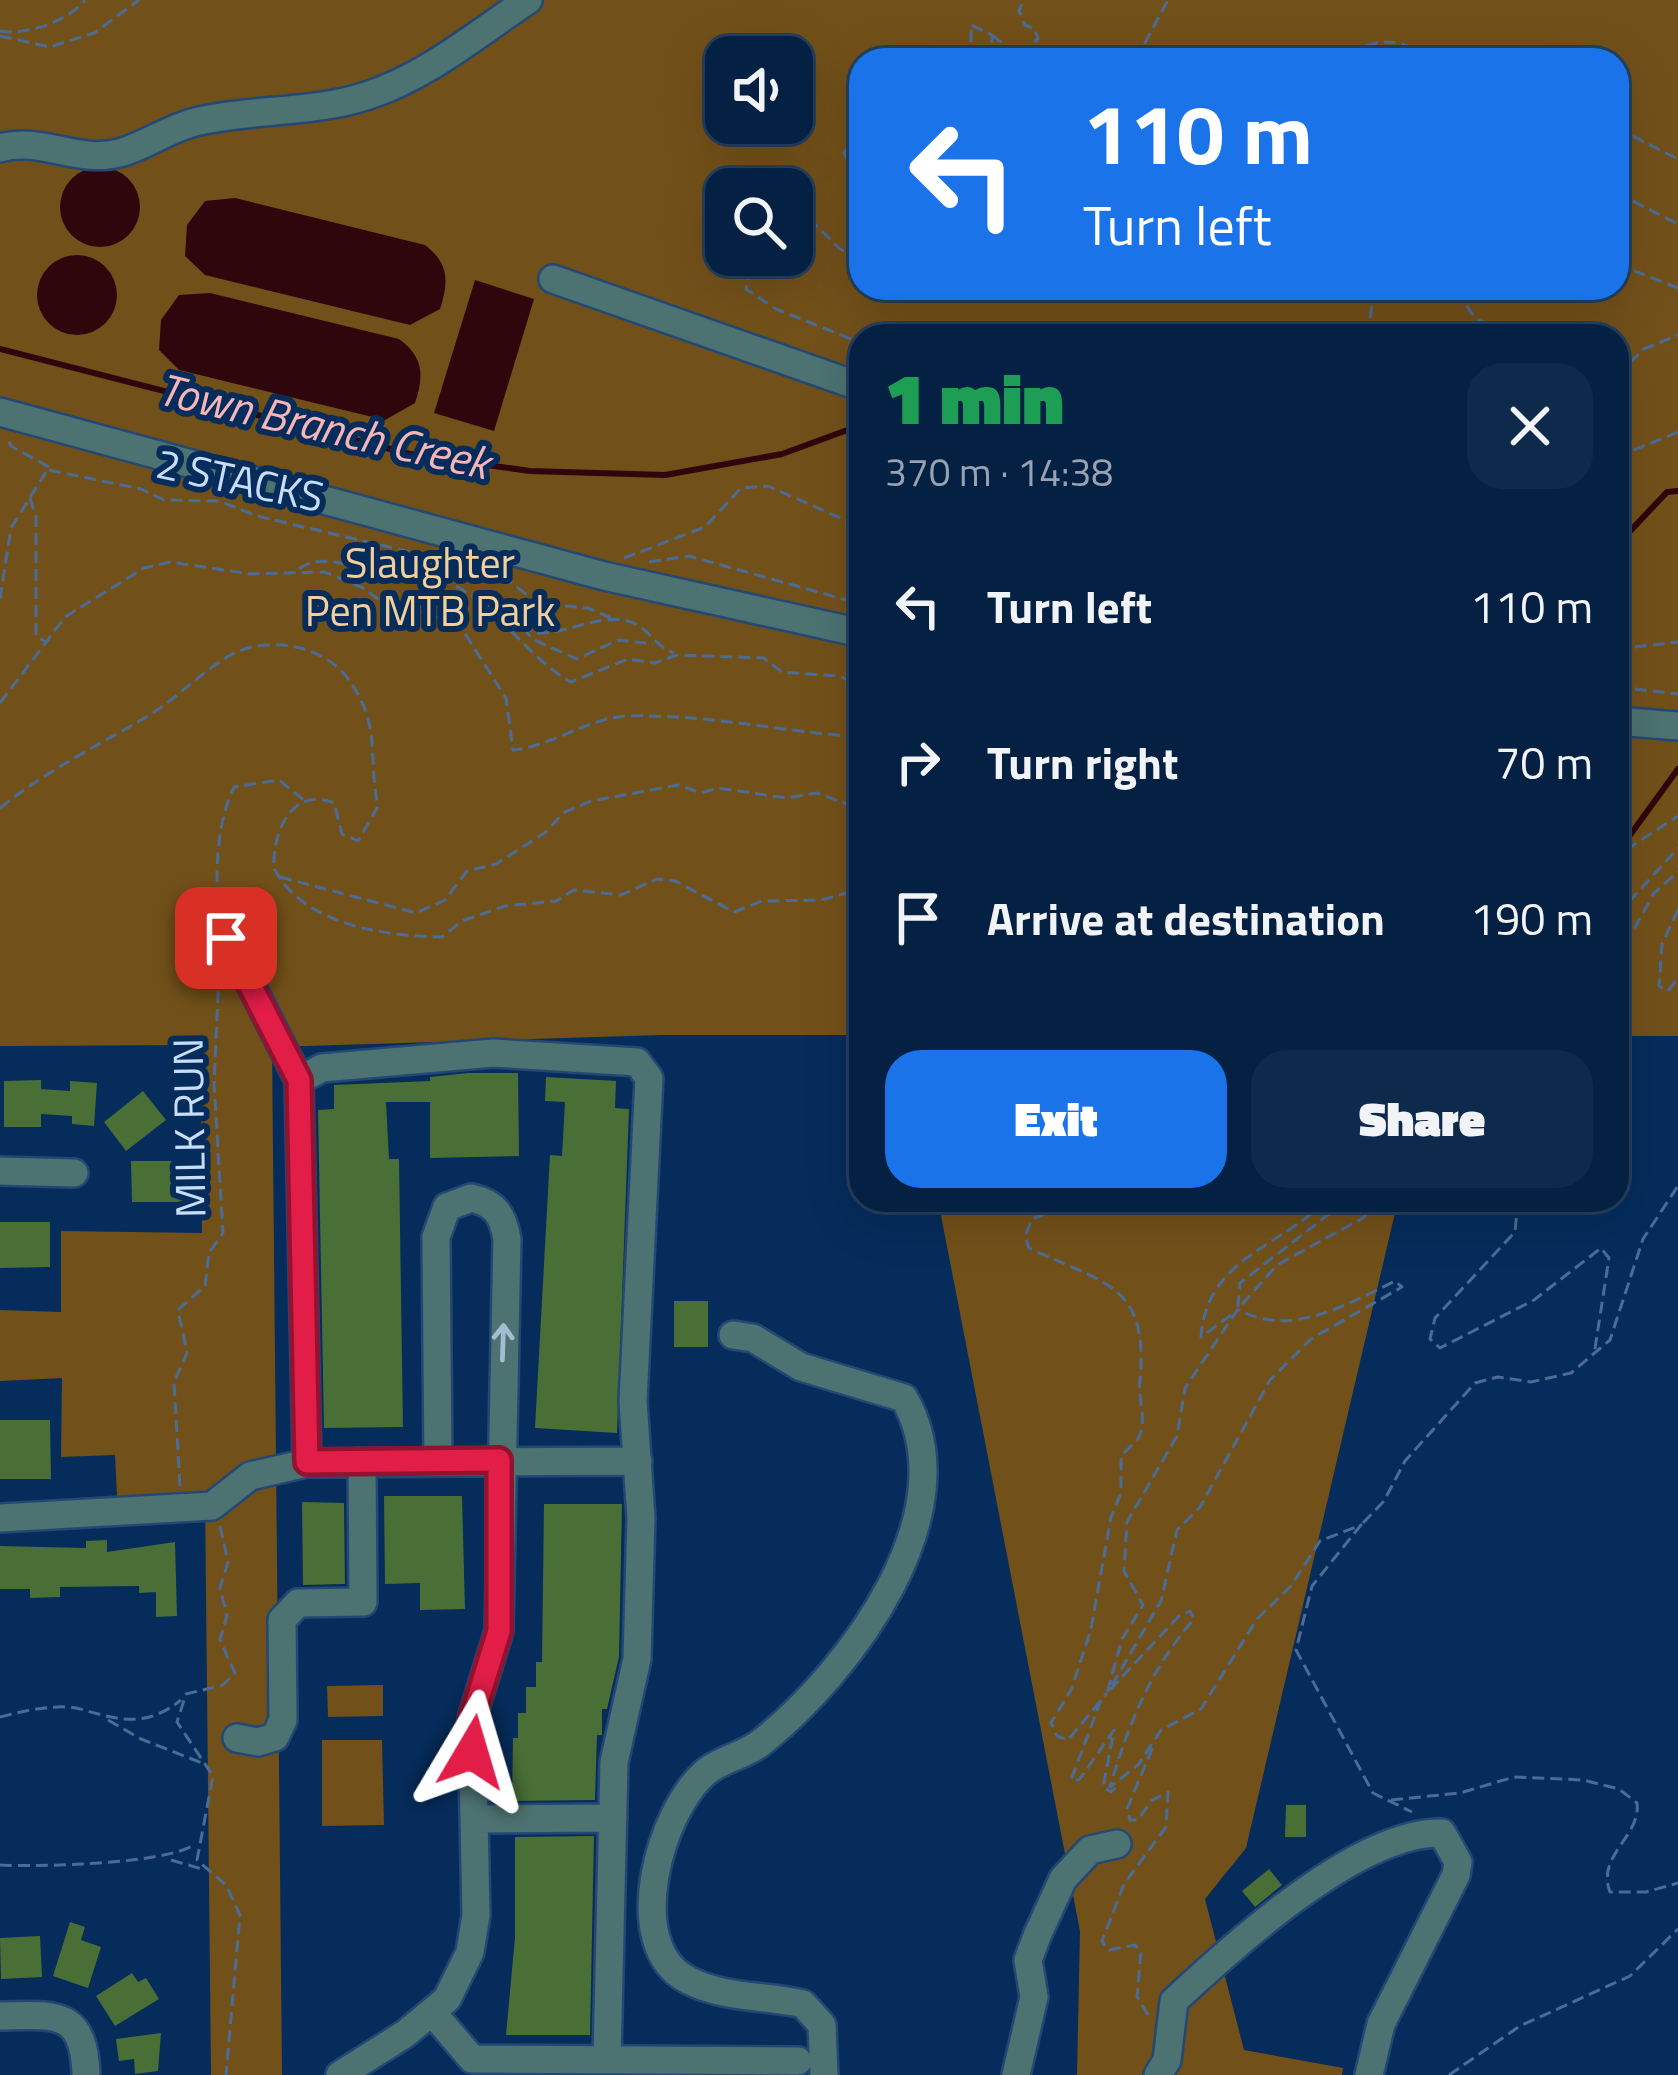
<!DOCTYPE html>
<html lang="en">
<head>
<meta charset="utf-8">
<style>
	:root { --surface:#042144; --page:#0d294b; --text:#f1f3f6; --muted:#97a3b2; --line:#253e5d; --accent:#1a73e8 }
	body { margin:0; font-family:"Titillium Web",sans-serif; background:var(--page); color:var(--text); height:100vh; display:flex; flex-direction:column; font-size:45px; white-space:nowrap }
	* { box-sizing:border-box; margin:0 }
	p { font-size:39px; color:var(--muted) }
	.icon { flex:none; width:66px; height:66px; fill:none; stroke:currentColor; stroke-width:2; stroke-linecap:round; stroke-linejoin:round }
	.map { position:relative; flex:1; overflow:hidden }
	.side { position:absolute; left:849px; top:324px; width:780px; height:888px; display:flex; flex-direction:column; background:var(--surface); border-radius:36px; box-shadow:0 12px 48px #0002,0 0 0 3px var(--line) }
	.side>* { flex:none }
	.hud { position:absolute; left:849px; top:48px; width:780px; height:252px; border-radius:36px; box-shadow:0 12px 48px #0002,0 0 0 3px var(--line); background:#1a73e8; color:#fff; overflow:hidden }
	.controls { position:absolute; left:705px; top:36px; display:grid; gap:24px }
	.controls a { display:grid; place-items:center; width:108px; height:108px; border-radius:24px; background:var(--surface); box-shadow:0 12px 48px #0002,0 0 0 3px var(--line); font-size:60px }
	.pin { position:absolute; display:grid; place-items:center; width:102px; height:102px; color:#fff; margin:-51px; border-radius:24px; box-shadow:0 6px 18px #0006 }
	.me { position:absolute; width:132px; margin:-66px; rotate:7deg; stroke-linejoin:round; filter:drop-shadow(0 0 9px #0008) }
	.turn { display:flex; align-items:center; gap:42px; height:252px; padding:0 36px; font-size:54px }
	.turn .icon { width:156px; height:156px; stroke-width:2.5 }
	.turn b { display:block; font-size:84px; line-height:102px }
	.round { display:grid; place-items:center; flex:none; width:126px; height:126px; border-radius:36px; background:var(--page) }
	.head { display:flex; align-items:center; justify-content:space-between; height:204px; padding:0 36px }
	h1 { font-size:72px; font-weight:800; line-height:90px; color:#1e9e55 }
	.cta { display:flex; gap:24px; margin-top:auto; padding:24px 36px }
	.cta a { flex:1; height:138px; border-radius:36px; background:var(--accent); color:#fff; font-size:48px; font-weight:800; line-height:138px; text-align:center }
	.cta a+a { background:var(--page); color:var(--text) }
	ul { padding:0; list-style:none }
	li { display:flex; align-items:center; gap:36px; height:156px; padding:0 36px }
	li div { flex:1 }
	li b { display:block; font-size:45px }
	li em { font-style:normal }
	.map>svg:first-child { display:block }
	.green { fill:#725019; fill-rule:evenodd }
	.water { fill:#2e060c }
	.lines { fill:none; stroke-linecap:round; stroke-linejoin:round }
	.stream { stroke:#2e060c; stroke-width:6 }
	.building { fill:#496e36 }
	.minor-casing { stroke:#244874; stroke-width:32 }
	.path { stroke:#4b6c95; stroke-width:3; stroke-dasharray:12 6; stroke-linecap:butt }
	.minor { stroke:#4c7272; stroke-width:27 }
	.oneway { stroke:#a2bdd1 }
	.route-casing { stroke:#92132f; stroke-width:30 }
	.route { stroke:#e11d48; stroke-width:21 }
	.labels { text-anchor:middle; stroke-width:12; stroke-linejoin:round; paint-order:stroke }
	.street-label { font-size:42px; fill:#c7ddfa; stroke:#052c5b }
	.park-label { font-size:42px; fill:#f3cf9c; stroke:#052c5b }
	.water-label { font-size:45px; font-style:italic; fill:#f7b5b8; stroke:#052c5b }
</style>
</head>
<body>
<div class="map">
<svg width="1678" height="2075" viewBox="0 0 1678 2075">
	<rect width="100%" height="100%" fill="#052c5b"/>
	<path class="green" d="M0,0h1678v1036h-61v-700h-756v699h-199l-390,12 10,1028h-71l-6,-578 -88,-1 -2,-41 -54,2 1,-79 -62,3v-71l61,2v-81l141,2 -2,-188 -200,1zM726,57h66v66h-66zM861,60h756v228h-756zM726,189h66v66h-66z
		M938,1200h460l-152,648 -41,51 39,151 99,18 -1,7h-265l3,-144z
		M383,1685v31l-55,1 -1,-31z
		M322,1740h60l2,85 -62,1z"/>
	<path class="water" d="M60 207a40 40 0 1 1 80 0a40 40 0 1 1-80 0Z
		M235,198l190,47c24,18 24,37 15,64l-30,16 -205,-50 -20,-19 2,-31 18,-24z
		M37 295a40 40 0 1 1 80 0a40 40 0 1 1-80 0Z
		M475,280l59,19 -40,132 -60,-18z
		M210,293l189,46c25,18 25,37 16,64l-30,17 -206,-50 -20,-20 2,-30 18,-25z"/>
	<g class="lines">
		<path class="stream" d="M0,349l410,105 120,17 135,4 117,-21 79,-29
			M1617,545l50,-53 11,-1
			M1617,853l61,-84"/>
	</g>
	<path class="building" d="M468,1073h50l1,83 -89,2v-56h-44l3,57h10l4,268 -79,1 -6,-318 16,-1v-24l96,-4v-4z
		M546,1077l70,4 -1,27 14,1 -12,324 -82,-5 15,-273 12,1 3,-54 -20,-1z
		M41,1080v9l29,2v-10l27,2 -3,43 -22,-2v-8l-31,-2v13h-37v-46z
		M143,1091l23,29 -40,31 -22,-29z
		M131,1161h51l1,26h9v15h-60z
		M0,1222h50v45l-50,1z
		M674,1301h34v46h-34z
		M0,1420h50l1,59h-51z
		M384,1496h78l3,113 -45,1v-27l-35,1z
		M302,1502l42,1 1,81 -42,1z
		M544,1504h78l-3,153 -12,52h-5v26h-5l-2,65 -83,1 1,-63h5v-25h8v-26h10v-25h6z
		M107,1540v12l68,-10 2,74 -21,1v-25l-17,1v-7l-79,1v10l-30,1v-9h-30v-43l86,2v-7z
		M1286,1805h20v32h-21z
		M594,1836l-4,199h-84l9,-98v-100z
		M1269,1869l13,16 -27,22 -13,-16z
		M70,1922l15,5 -4,13 20,7 -13,41 -35,-12z
		M40,1936l2,41 -41,2 -1,-41z
		M132,1973l6,9 8,-4 13,21 -44,27 -19,-30z
		M161,2033l-3,38 -23,3 -1,-15 -15,2 -3,-22z"/>
	<g class="lines">
		<g class="minor-casing">
			<path id="minor" d="M0,148c39,-12 79,16 119,5 24,-6 49,-24 76,-31 57,-14 119,-8 174,-27 58,-19 108,-61 159,-95
				M553,279l308,108
				M0,412l604,164 257,57
				M1617,721l61,5
				M227,938l72,142
				M0,1171l74,2
				M733,1335l20,3 48,29 103,31c66,114 -54,273 -141,343 -16,14 -39,17 -56,30 -47,38 -86,175 -19,209 37,19 76,15 115,24l19,21 2,50
				M307,1463l-8,-383 23,-12 171,-15 144,9 12,16 -16,323 8,117 -4,141 -23,103 -7,297
				M0,1518l212,-12 38,-30 57,-13 331,-2
				M237,1738l21,4 17,-5 8,-17 -1,-100 16,-17 65,-1 -1,-140
				M474,1819l139,-1
				M432,2012l40,47 326,2
				M0,2016c55,-1 84,-7 86,59
				M340,2075l65,-41 42,-35 23,-47 6,-37 -4,-197 27,-87 8,-392c-4,-24 -12,-36 -36,-41l-24,9 -11,30 2,225
				M1016,2075l18,-78 -6,-37 9,-24 26,-57 27,-29 27,-6
				M1158,2075l9,-15 7,-59c59,-55 184,-170 268,-168l16,29 -2,13 -75,149 -12,51"/>
		</g>
		<path class="path" d="M0,31c25,5 69,-10 85,-31
			M992,35l26,20 20,-16 -3,-10 -10,-4 -6,-14 4,-11
			M0,36l50,11 44,-14 45,-33
			M971,60v-35l21,10v25
			M1143,60l-3,-8 28,-52
			M1333,60c26,-14 68,-32 90,0
			M1617,128l61,31
			M861,143h-10l-7,10 17,30
			M1617,193l61,31
			M792,215l15,1 33,33 21,10
			M758,255l-7,2 -5,32 30,20 85,34
			M1617,264l61,24
			M957,288h30
			M1462,288c4,39 35,39 68,48
			M1368,336l6,-48
			M1617,375l27,-26 34,-14
			M1617,457l61,-25
			M49,470l92,19 23,11 55,1 38,15 191,45 56,16 35,27 49,4 28,12
			M30,498l6,19v119l10,6
			M624,558l81,-31 36,-39 27,-2 93,41
			M649,562l40,-6 172,48
			M299,569c21,-17 56,-2 79,5 21,6 43,-2 64,6 52,19 81,75 129,102l57,-23 27,4 22,-8 87,3 18,14 56,4 23,9
			M476,597l29,12 29,24c32,2 62,-19 94,-12 20,5 26,25 46,32
			M0,599l11,-71 38,-61 -38,-21 -4,-8
			M523,627l9,12 45,20 41,-19 35,4
			M1617,649l61,-7
			M1617,687l61,7
			M0,703l65,-86 79,-49 26,-6 81,12 74,-2 38,16 27,20 39,5 33,16 44,69 7,52c40,-4 76,-33 116,-34 78,-2 154,16 232,21
			M0,808c46,-37 97,-62 148,-92 28,-17 52,-43 81,-60 36,-21 91,-12 117,20 37,49 21,79 32,130l-20,35 -16,-7 -8,-31c-43,-18 -62,31 -60,65 29,58 112,68 168,69l20,-16 43,-15 51,-5 18,-11 47,5 36,-16 18,2 59,31 28,-11 59,-1 40,-11
			M280,877l136,36 29,-13 22,-29 29,-7 50,-32 17,-19 28,-12 87,-16 23,8 17,-5 68,10 31,-5 44,16
			M1617,885l12,-37 49,-32
			M1678,910l-16,34 -3,42 9,5 10,-13
			M1617,915l61,-67
			M221,918c-8,-38 -4,-97 13,-131l45,-7 26,21
			M1617,960l37,-67 24,-21
			M1078,1200l-46,19 -7,17 4,12c75,36 120,35 111,133 -2,16 7,41 -1,56 -4,7 -13,12 -18,20v36l-10,24 -20,112 -19,59 -21,35 6,13 11,4 39,-47
			M1378,1200l-15,18 -86,47 -39,44 -53,79 -8,48 -50,86 -3,49 19,34 -21,34 -15,54 72,-77 11,-5 4,8c-43,49 -66,106 -84,168l28,-22 23,-35 40,-21 56,-90 34,-33 29,-45 41,-16 -49,61 -16,64 77,143 39,19
			M1518,1200l-3,32 -80,86 -5,21 10,9 94,-48 67,-52 8,10 -15,97
			M1238,1307l2,-24 107,-83
			M1231,1315l-30,22c5,-78 79,-90 126,-137
			M180,1486l-6,-104 13,-29 -9,-43 27,-24 4,-33 14,-20 -9,-149 5,-110
			M1363,1523l21,-22 21,-40 70,-78 23,-6 33,5 40,-9 39,-33 33,-101 35,-53
			M220,1526l8,36 -8,26 7,28 -7,24 15,33 -12,12 -37,9 -9,28 36,54 -16,84 29,25 14,30 -14,160
			M1112,1685l49,-84 16,-71 23,-23 70,-127 41,-41 91,-52 -7,-6c-49,24 -105,57 -156,29
			M1101,1700l-30,80h8l35,-50 -11,57 8,5 7,-7
			M0,1717c24,-6 60,-15 84,-7 38,11 63,17 97,-10
			M108,1720l33,19 61,24
			M1391,1800l69,-7 54,-16 69,3 36,9 18,14c4,34 -41,52 -27,89h36l32,-9
			M171,1860l31,9
			M0,1865c38,2 169,-1 195,-21
			M1148,2015l-11,-18 4,-45 -6,-7 -26,5 -7,-9 22,-57 42,-57 2,-35 -17,9 -13,19h-8l-3,-11 27,-65
			M1449,2075l71,-49 110,-50 48,-47"/>
		<use href="#minor" class="minor"/>
	</g>
	<defs><path id="oneway-shaft" d="M-6 0H5M1.5-3L5.5 0L1.5 3" fill="none" stroke-width="1.6" stroke-linecap="round" stroke-linejoin="round" transform="scale(3)"/></defs>
	<use class="oneway" href="#oneway-shaft" transform="translate(503 1342) rotate(-88)"/>
	<g class="lines">
		<g class="route-casing">
			<path id="route" d="M226,938l73,142 8,382 192,-2v171l-27,87v34"/>
		</g>
		<use href="#route" class="route"/>
	</g>
	<g class="labels">
		<g class="street-label">
			<text transform="translate(240 480) rotate(12)" y="15">2 STACKS</text>
			<text transform="translate(189 1128) rotate(-91)" y="15">MILK RUN</text>
		</g>
		<g class="park-label">
			<text x="430" y="578">Slaughter<tspan x="430" dy="48">Pen MTB Park</tspan></text>
		</g>
		<g class="water-label">
			<text transform="translate(324 426) rotate(13)" y="16">Town Branch Creek</text>
		</g>
	</g>
</svg>
<div class="controls">
<a><svg class="icon" aria-label="sound" viewBox="0 0 24 24"><path d="M4 9h4l5-4v14l-5-4H4zM17 9q2 3 0 6"/></svg></a>
<a><svg class="icon" aria-label="search" viewBox="0 0 24 24"><circle cx="10" cy="10" r="6"/><path d="M15 15l6 6"/></svg></a>
</div>
<div class="pin" style="left:226px;top:938px;background:#d93025"><svg class="icon" aria-label="arrive" viewBox="0 0 24 24"><path d="M6 21V4h12l-3 4 3 4H6"/></svg></div>
<svg class="me" style="left:472px;top:1752px" viewBox="-20 -20 40 40"><path d="M0-17L14 15 0 8-14 15z" fill="#e11d48" stroke="#fff" stroke-width="4"/></svg>
<div class="hud">
<div class="turn"><svg class="icon" aria-label="left" viewBox="0 0 24 24"><path d="M17 20v-9H6M10 6l-5 5 5 5"/></svg><div><b>110 m</b>Turn left</div></div>
</div>
<section class="side">
<div class="head"><div><h1>1 min</h1><p>370 m · 14:38</p></div><a class="round"><svg class="icon" aria-label="close" viewBox="0 0 24 24"><path d="M6 6l12 12M18 6L6 18"/></svg></a></div>
<ul>
<li><svg class="icon" aria-label="left" viewBox="0 0 24 24"><path d="M17 20v-9H6M10 6l-5 5 5 5"/></svg><div><b>Turn left</b></div><em>110 m</em></li>
<li><svg class="icon" aria-label="right" viewBox="0 0 24 24"><path d="M7 20v-9h11M14 6l5 5-5 5"/></svg><div><b>Turn right</b></div><em>70 m</em></li>
<li><svg class="icon" aria-label="arrive" viewBox="0 0 24 24"><path d="M6 21V4h12l-3 4 3 4H6"/></svg><div><b>Arrive at destination</b></div><em>190 m</em></li>
</ul>
<div class="cta"><a>Exit</a><a>Share</a></div>
</section>
</div>
</body>
</html>
